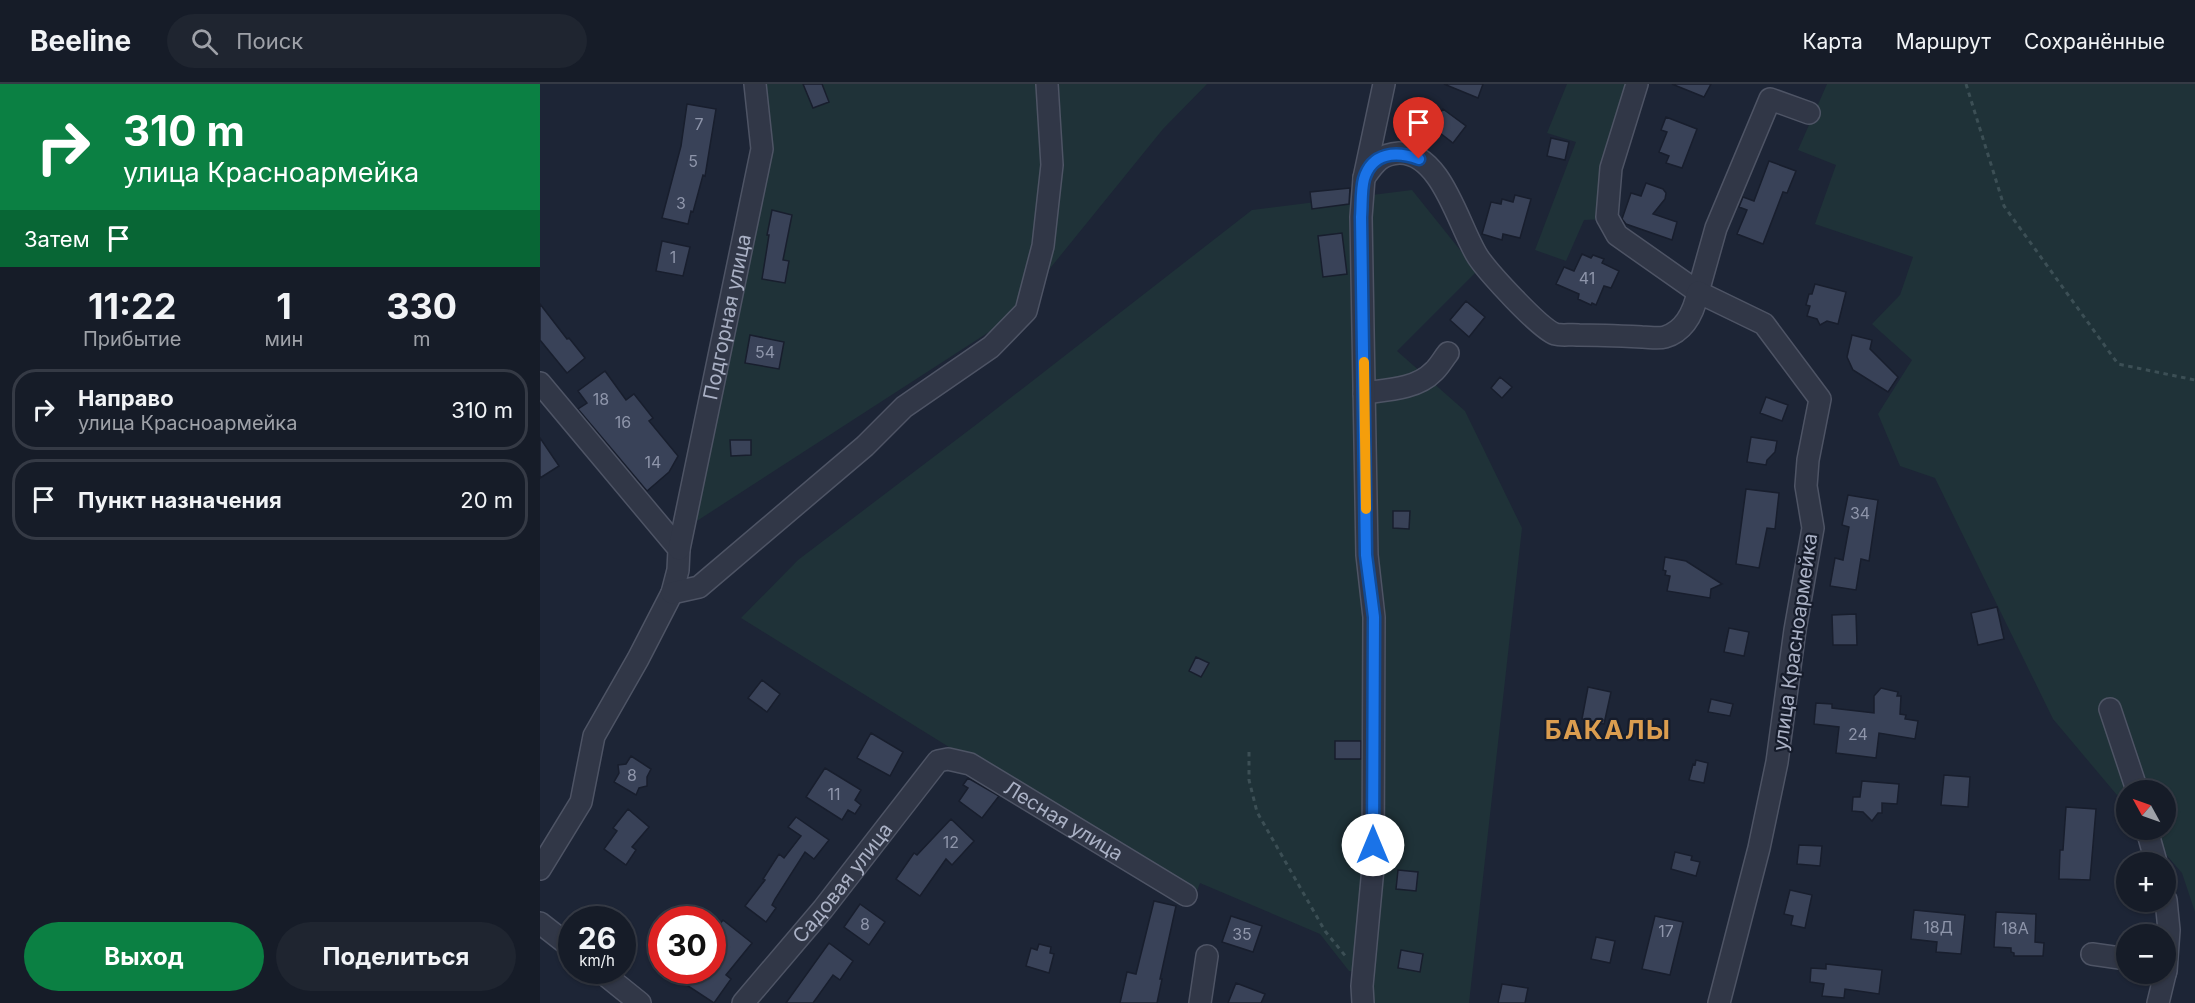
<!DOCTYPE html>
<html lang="ru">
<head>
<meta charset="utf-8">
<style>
	:root { --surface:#161c28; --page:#1f2530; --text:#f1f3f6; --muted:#9ea1a8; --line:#353a45; --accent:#0b8043 }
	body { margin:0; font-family:Inter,sans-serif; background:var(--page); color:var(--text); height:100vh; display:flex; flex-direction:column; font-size:22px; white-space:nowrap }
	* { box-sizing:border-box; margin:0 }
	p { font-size:20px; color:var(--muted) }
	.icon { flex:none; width:33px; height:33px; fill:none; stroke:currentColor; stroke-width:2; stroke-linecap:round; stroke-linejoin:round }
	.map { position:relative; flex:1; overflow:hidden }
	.side { display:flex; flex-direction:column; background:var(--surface); width:540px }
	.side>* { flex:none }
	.banner { background:#0b8043; color:#fff; overflow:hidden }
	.needle { width:39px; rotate:310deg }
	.tools { position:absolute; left:1576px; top:696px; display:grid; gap:12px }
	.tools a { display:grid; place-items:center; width:60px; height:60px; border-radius:50%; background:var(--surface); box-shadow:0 2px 4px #0004,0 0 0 2px var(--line); font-size:30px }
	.speed { position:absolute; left:18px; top:822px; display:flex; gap:12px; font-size:30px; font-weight:700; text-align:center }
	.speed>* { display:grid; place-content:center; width:78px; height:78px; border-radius:50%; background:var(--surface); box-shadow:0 2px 4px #0004,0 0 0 2px var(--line); line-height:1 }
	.speed small { font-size:15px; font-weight:400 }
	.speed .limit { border:9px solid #d22; background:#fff; color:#111 }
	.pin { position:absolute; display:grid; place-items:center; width:51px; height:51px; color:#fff; margin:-62px -26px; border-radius:50% 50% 50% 0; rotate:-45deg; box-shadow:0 0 6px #0007 }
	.pin .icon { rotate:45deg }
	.me { position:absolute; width:66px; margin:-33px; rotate:0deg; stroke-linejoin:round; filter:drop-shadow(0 0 4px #0008) }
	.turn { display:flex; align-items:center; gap:21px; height:126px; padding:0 24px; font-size:27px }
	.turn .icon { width:78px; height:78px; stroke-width:2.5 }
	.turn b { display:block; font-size:42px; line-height:51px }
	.then { display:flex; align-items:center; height:57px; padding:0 24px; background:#0003; gap:12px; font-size:22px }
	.eta { display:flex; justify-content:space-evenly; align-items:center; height:102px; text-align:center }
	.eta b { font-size:36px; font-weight:700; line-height:42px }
	.action { display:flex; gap:12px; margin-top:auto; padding:12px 24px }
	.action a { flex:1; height:69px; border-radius:36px; background:var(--accent); color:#fff; font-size:24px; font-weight:700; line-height:69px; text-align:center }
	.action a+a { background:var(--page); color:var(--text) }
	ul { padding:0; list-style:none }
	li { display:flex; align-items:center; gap:18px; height:81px; margin:0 12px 9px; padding:0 12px; border:3px solid var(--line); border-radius:24px }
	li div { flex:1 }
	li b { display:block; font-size:22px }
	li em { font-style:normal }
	header { display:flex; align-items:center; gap:36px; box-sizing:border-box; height:84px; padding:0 30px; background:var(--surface); border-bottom:2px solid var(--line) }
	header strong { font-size:28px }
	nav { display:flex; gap:33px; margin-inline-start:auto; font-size:21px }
	.search { width:420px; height:54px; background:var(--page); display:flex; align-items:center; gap:15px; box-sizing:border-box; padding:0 21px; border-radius:33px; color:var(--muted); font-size:22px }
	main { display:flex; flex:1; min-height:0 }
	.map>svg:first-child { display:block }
	.green { fill:#1f3238 }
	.building { fill:#394258; stroke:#181e2d; stroke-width:1.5 }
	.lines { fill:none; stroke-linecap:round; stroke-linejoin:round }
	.minor-casing { stroke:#4e5465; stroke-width:24 }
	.path { stroke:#3c4f55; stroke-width:3; stroke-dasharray:4.5 4.5; stroke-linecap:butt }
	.minor { stroke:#313747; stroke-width:21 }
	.route-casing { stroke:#114b97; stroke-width:15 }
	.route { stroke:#1a73e8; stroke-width:10 }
	.slow { stroke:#f59e0b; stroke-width:10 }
	.labels { text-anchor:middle; stroke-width:4.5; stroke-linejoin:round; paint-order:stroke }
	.number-label { font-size:16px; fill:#8e95aa }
	.street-label { font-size:20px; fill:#aab1c5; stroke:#161c2b }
	.district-label { font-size:26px; font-weight:bold; letter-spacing:1.5px; fill:#db9d4f; stroke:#161c2b }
</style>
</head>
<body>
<header>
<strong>Beeline</strong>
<div class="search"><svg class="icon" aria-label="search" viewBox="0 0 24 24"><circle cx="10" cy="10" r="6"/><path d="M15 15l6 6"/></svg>Поиск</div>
<nav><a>Карта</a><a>Маршрут</a><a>Сохранённые</a></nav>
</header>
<main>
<section class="side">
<div class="banner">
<div class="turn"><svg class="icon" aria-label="right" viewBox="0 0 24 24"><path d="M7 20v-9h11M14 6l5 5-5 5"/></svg><div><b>310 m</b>улица Красноармейка</div></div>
<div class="then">Затем<svg class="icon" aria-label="arrive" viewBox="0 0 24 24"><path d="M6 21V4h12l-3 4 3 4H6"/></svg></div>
</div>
<div class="eta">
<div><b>11:22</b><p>Прибытие</p></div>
<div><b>1</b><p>мин</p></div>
<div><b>330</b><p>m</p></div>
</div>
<ul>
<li><svg class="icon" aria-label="right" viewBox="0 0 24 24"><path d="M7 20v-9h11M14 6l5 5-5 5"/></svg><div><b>Направо</b><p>улица Красноармейка</p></div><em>310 m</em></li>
<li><svg class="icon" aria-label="arrive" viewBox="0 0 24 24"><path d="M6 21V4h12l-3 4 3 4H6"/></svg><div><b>Пункт назначения</b></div><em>20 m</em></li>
</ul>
<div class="action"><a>Выход</a><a>Поделиться</a></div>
</section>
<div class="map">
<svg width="1655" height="919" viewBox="0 0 1655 919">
	<rect width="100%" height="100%" fill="#1d2536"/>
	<path class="green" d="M215,0h452l-44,45 -154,190 -323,209 76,-379z
		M1027,0h78l-39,135 -22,1 -18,41 -31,-11 41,-108 -29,-9z
		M1287,0h368v828l-13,-39 -37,-43h21v-40h-39v17l-74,-88 -118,-241 -35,-12 -22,-52 34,-54 -40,-36 28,-29 13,-38 -98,-33 21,-59 -38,-15z
		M872,106l65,81 -80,80 68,60 57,117 -53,475h-97l3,-29 -26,-3 -29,-37 -120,-51 -6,16 -453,-281 57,-58 179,-136 275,-214z"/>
	<path class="building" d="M263,0h19l7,18 -16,6z
		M904,0h39l-5,14z
		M1132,0h39l-7,13z
		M147,20l29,5 -11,67 -2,-1 -10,37 -2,-1 -3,13 -26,-6 19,-72z
		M903,25l23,17 -13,17 -22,-17z
		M1126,33l31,12 -15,39 -16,-5 3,-7 -10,-4 8,-20 -6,-2z
		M1011,54l18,4 -4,18 -18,-4z
		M1229,77l27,10 -9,22 -4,-1 -20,52 -26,-10 10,-24 -8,-3 4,-10 11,4z
		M1106,99l17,6 3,4 -1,6 -12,15 24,8 -5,18 -46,-16 -4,-5 9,-26 10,3z
		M810,104l-1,16 -37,5 -2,-17z
		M975,111l16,4 -11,39 -17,-4 -1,6 -20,-6 9,-32 10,2 1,-5 11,3z
		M232,126l20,5 -9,45 6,1 -4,22 -23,-4 7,-44h-2z
		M802,149l5,41 -24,3 -5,-41z
		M122,157l28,6 -7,29 -27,-5z
		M1042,170l9,4 2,-3 11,4 -2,4 17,8 -8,17 -7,-2 -8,19 -4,-2 -1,2 -13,-6 1,-5 -23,-10 8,-17 10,4z
		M1275,200l31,8 -8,32 -11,-3 -7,4 -3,-6 -10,-3 3,-10 -4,-1 3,-11h3z
		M926,217l19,16 -16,20 -19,-17z
		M0,220l27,35 2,-1 16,20 -18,15 -27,-33z
		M210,251l34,7 -5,27 -34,-6z
		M1312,251l20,5 -2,9 28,28 -10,15 -35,-22 -6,-13z
		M65,287l21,29 8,-6 19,24 -4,3 29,35 -9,16 -22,19 -69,-82 9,-6 -9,-12z
		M960,293l12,10 -10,11 -11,-10z
		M1226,313l22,8 -6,16 -22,-8z
		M1211,353l26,4 -2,11 -8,8 -1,5 -19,-3z
		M0,354l19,28 -19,12z
		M190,356h21v15l-20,1z
		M1206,405l33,4 -4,36 -8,-1 -8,40 -23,-4z
		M1308,411l30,5 -9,61 -8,-2 -5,31 -26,-4 5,-28 8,2 6,-33 -7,-2z
		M853,427h17l-1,18 -16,-1z
		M1125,473l21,4 36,23 -11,5 -1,9 -43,-7 3,-15 -5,-1 1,-4 -3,-1z
		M1457,523l7,32 -26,6 -7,-32z
		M1316,530l1,31h-24l-1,-30z
		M1189,544l20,4 -5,24 -20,-4z
		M656,573l13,6 -8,14 -12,-6z
		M222,596l18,14 -13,18 -19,-14z
		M1048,603l23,5 -7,32 -22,-5z
		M1341,604l17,4 -1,4h4l-1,18 6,1 -1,4 13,2 -3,18 -36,-6 -3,25 -40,-5 3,-26 -25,-3 2,-21 16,1v4l42,5v-17z
		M1171,615l22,5 -3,12 -22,-4z
		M331,649l32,19 -13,24 -33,-18z
		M795,657h26v18h-26z
		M91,672l20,13 -4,8v9l-8,2 -3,7 -22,-13 5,-9 -1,-8 8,-1z
		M1156,676l12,3 -4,20 -15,-3 4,-16 2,1z
		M285,684l36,22 -6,10 6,5 -6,9 -7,-4 -6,10 -36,-23z
		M1404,691l26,2 -2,30 -27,-2z
		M428,694l31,18 -17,22 -23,-17 9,-13 -5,-3z
		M1322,697l37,3 -2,20 -15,-1v10h-4l-6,8 -9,-9 -11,-1 1,-14h7z
		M1526,723l30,2 -6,71 -31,-1 1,-29h3z
		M88,725l21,18 -17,20 4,3 -10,15 -22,-16 13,-18 -4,-3z
		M256,733l33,23 -15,19 -9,-7 -30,47 -3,6 4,3 -10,14 -21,-16 20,-26 -2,-1 16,-25 5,4 17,-22 -13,-9z
		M411,735l23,22 -22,24 -6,-6 -26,37 -24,-17 18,-26 3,2z
		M1259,761l23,1 -2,20 -23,-2z
		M1135,768l17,4 -1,4 9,2 -4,14 -25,-7z
		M858,786l20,2 -2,19 -20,-2z
		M1250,806l22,5 -7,33 -14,-3 2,-9 -9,-2z
		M614,817l22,5 -16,73h2l-5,24h-37l7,-31 9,2z
		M320,820l25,18 -16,23 -25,-18z
		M1374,826l51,5 -4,39 -25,-2 1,-10 -26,-3z
		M1456,828l40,2 -1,28 9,1 -1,13h-29v-3l-3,-1v-4l-17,-1z
		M691,832l31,10 -9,26 -31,-10z
		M1115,832l28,6 -13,53 -28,-6z
		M183,836l29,23 -26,32 5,4 -17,24 -32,-21 7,-12h23v-36z
		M1056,853l19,4 -5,22 -19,-4z
		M289,859l24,18 -13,19 -7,-5 -20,28h-27z
		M499,860l12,3 -1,6 4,1 -5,19 -23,-7 5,-18 6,2z
		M861,866l22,4 -3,18 -22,-4z
		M1286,880l56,6 -3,24 -34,-5 -1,9 -22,-2 2,-12 -14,-2 1,-14 15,1z
		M696,899l29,11 -4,9h-33z
		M962,900l26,4 -3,15h-27z"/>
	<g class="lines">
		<g class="minor-casing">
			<g id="minor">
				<path d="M1097,0l-26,84 -4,49 10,18 81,57 18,-64 54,-129 39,14"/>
				<path d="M824,94c10,-14 16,-24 35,-25 43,-1 60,75 79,104 10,15 61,71 77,77 7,2 16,0 23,1 21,0 43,1 64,2 7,0 16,2 23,0 20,-6 29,-26 33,-45l66,32 56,75 -12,61 -2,26 7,42 -18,102 -18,132 -18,86 -40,155"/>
				<path d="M0,299l139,166 -1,21 -6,23 -34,66 -44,77 -13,66 -41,67"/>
				<path d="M824,309c22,-3 53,-4 69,-21 6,-5 10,-13 15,-19"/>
				<path id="s1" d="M139,465l83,-400 -7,-65"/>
				<path d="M132,509l27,-6 166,-141 39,-39 87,-60 35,-36 17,-65 9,-81 -5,-81"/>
				<path d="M1570,625l27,81"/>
				<path d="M1607,746l9,32"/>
				<path d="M1626,816l3,30 -3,41"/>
				<path d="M0,839l32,25"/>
				<path d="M1552,870l35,5"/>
				<path d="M59,886l41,33"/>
				<path id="s2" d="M203,919l80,-94 115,-148 10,-2 22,5 216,131"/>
				<path d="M660,919l7,-47"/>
				<path d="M823,919l-1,-17 11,-118 1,-251 -7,-62 -6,-338 3,-39 20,-94"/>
				<path d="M1618,919l7,-29"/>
			</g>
		</g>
		<path class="path" d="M1426,0l38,122 114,158 77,16
			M709,668v28l8,32 68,119 22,27"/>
		<use href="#minor" class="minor"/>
	</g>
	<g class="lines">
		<g class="route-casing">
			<path id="route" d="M833,761l1,-228 -8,-62 -5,-338c1,-12 0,-27 3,-38 8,-27 32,-28 55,-20"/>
		</g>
		<use href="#route" class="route"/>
		<path class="slow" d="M824,278l2,147"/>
	</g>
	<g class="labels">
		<g class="number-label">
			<text x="159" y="46">7</text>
			<text x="153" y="83">5</text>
			<text x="141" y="125">3</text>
			<text x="133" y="179">1</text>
			<text x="1047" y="200">41</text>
			<text x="225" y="274">54</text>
			<text x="61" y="321">18</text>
			<text x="83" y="344">16</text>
			<text x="113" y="384">14</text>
			<text x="1320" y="435">34</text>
			<text x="1318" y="656">24</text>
			<text x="92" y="697">8</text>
			<text x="294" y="716">11</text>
			<text x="411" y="764">12</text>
			<text x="325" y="846">8</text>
			<text x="1398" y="849">18Д</text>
			<text x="1475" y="850">18А</text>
			<text x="1126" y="853">17</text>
			<text x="702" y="856">35</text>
		</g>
		<g class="street-label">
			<text dy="7" stroke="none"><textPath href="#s1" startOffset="237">Подгорная улица</textPath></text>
			<text transform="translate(1255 558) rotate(-82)" y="7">улица Красноармейка</text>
			<text dy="7" stroke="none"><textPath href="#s2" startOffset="453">Лесная улица</textPath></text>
			<text dy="7" stroke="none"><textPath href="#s2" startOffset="156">Садовая улица</textPath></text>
		</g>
		<g class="district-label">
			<text x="1068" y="655">БАКАЛЫ</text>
		</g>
	</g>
</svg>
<div class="tools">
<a><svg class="needle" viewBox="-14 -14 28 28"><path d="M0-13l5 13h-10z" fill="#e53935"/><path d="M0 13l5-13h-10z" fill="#9ea1a8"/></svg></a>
<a>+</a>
<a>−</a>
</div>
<div class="speed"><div>26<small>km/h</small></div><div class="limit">30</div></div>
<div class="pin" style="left:879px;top:75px;background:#d93025"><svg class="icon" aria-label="arrive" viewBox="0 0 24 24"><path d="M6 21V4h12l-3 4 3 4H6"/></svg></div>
<svg class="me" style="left:833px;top:761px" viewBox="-20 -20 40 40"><circle r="19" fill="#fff"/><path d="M0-13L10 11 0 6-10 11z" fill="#1a73e8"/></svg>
</div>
</main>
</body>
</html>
